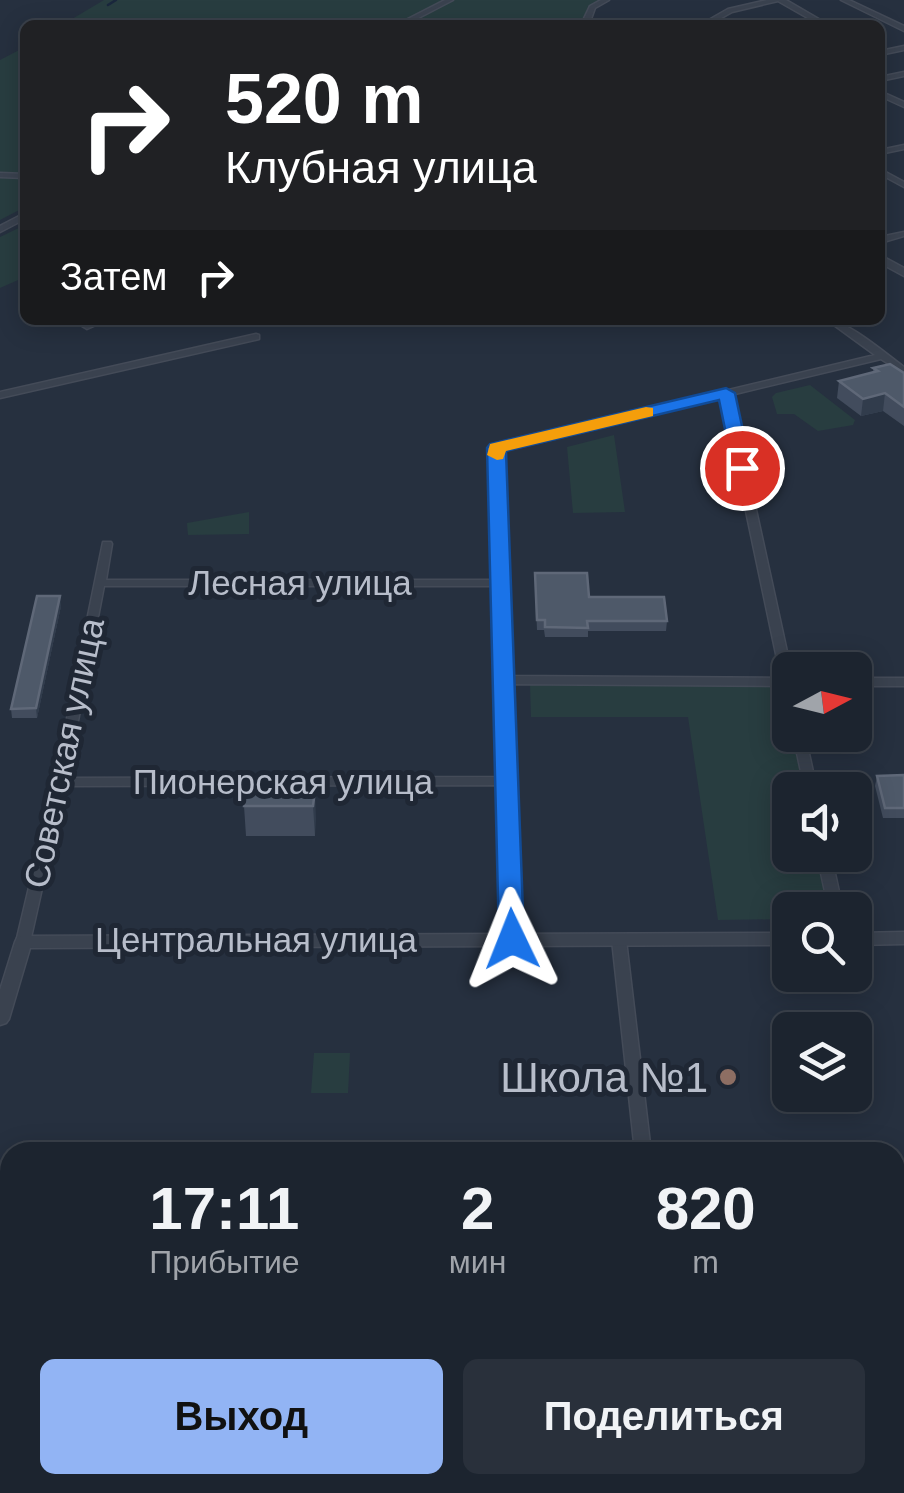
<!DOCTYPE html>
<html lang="ru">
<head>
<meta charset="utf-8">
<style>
	:root { --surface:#1c242f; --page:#29303b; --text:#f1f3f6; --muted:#a0a4aa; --line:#3a414b; --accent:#92b4f4 }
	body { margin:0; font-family:Arial,sans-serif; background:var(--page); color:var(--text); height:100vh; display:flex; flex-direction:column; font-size:38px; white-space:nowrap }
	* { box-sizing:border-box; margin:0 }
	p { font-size:32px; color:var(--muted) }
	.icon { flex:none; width:55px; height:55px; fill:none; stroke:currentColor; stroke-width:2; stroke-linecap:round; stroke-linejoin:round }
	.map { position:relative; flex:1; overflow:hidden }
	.sheet { position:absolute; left:0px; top:1142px; width:905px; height:352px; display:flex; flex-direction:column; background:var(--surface); border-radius:30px 30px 0 0; box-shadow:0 5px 25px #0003,0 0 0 2px var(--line) }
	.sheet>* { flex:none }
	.hud { position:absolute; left:20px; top:20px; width:865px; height:305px; border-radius:15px; box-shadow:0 5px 25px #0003,0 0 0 2px var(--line); background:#202124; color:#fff; overflow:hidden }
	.needle { width:65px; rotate:83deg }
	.tools { position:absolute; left:772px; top:652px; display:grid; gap:20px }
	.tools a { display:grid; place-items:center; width:100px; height:100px; border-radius:15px; background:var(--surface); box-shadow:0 5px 25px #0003,0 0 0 2px var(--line); font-size:50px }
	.pin { position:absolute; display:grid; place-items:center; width:85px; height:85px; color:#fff; margin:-42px; border:5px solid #fff; border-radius:50%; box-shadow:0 2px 10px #0007 }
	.me { position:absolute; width:110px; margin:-55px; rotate:358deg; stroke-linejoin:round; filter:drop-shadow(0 0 8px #0008) }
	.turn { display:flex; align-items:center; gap:35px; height:210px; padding:0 40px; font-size:45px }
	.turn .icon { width:130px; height:130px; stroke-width:2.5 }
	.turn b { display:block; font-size:70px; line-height:85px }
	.then { display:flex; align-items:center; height:95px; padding:0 40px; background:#0003; gap:20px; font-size:38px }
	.eta { display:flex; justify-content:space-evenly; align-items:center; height:170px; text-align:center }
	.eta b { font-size:60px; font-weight:700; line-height:70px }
	.cta { display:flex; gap:20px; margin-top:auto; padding:20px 40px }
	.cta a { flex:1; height:115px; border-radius:15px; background:var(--accent); color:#111; font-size:40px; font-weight:700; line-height:115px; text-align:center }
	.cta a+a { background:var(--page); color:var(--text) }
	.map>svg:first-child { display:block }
	.green { fill:#283d40 }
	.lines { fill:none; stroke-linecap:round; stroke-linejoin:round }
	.stream { stroke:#1a273d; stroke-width:2.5 }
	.minor-casing { stroke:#444b58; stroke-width:3 }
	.tertiary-casing { stroke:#444b58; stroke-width:3 }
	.minor { fill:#3a424f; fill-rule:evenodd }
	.tertiary { fill:#3a424f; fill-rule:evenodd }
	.wall { fill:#424c5d }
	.shaded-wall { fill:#313c4c }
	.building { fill:#4e5969; stroke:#5f6878; stroke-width:2.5 }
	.route { fill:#1a73e8; stroke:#114b97; stroke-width:2.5 }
	.slow { fill:#f59e0b }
	.education-dot { fill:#8d6e63; stroke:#1f2734; stroke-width:4 }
	.labels { text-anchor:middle; stroke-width:10; stroke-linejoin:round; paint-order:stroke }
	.street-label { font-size:35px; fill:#b7bdca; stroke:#1f2734 }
	.near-poi-label { font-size:42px; fill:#b7bdca; stroke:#1f2734; text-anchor:end }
</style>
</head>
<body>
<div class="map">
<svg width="904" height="1493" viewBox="0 0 904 1493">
	<rect width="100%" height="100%" fill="#26303f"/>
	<path class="green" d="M104,0h499l-15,7 -7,18h-519z
		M25,47v160l-25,13v-160z
		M25,225v52l-25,11v-51z
		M810,385l45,35 -2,5 -35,6 -24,-17h-17l-5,-17 4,-4z
		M614,435l11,77 -52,1 -6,-66z
		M249,512v22l-61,1 -1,-12z
		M530,684l253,2 21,104h-14v65h27l11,55h-38v9l-72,1 -30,-203h-157z
		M314,1053h36l-2,40h-37z"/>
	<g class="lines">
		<path class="stream" d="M108,5l8,-5"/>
		<g class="minor-casing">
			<path id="minor" d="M445,0h8l-48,25h-9z
				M601,0h8l-14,8 -4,11 35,6h-45l9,-19z
				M767,0h19l43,25h-9l-42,-24 -46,11 -23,13h-9l28,-16z
				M841,0h8l55,26v5z
				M904,46v4l-24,5v-4z
				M904,72v4l-24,5v-4z
				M880,91l24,11v5l-24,-11z
				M904,145v4l-24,5v-4z
				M880,169l24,13v5l-24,-13z
				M0,173l25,1v4l-25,-1z
				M25,213v6l-25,13v-6z
				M904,232v4l-24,7v-6z
				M94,320h13l-20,9 -5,-3z
				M827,320c20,0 59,34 77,47v7l-23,-15 -150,36 60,275 -1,25 -4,-1 -3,-8 -273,-2 9,255 -2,3h-10l-2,-3 -4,-154 -436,1 -35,156 -2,3h-10l-2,-3 38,-160 49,-240h8l1,2 -6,36h389l-2,-134 382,-91zM722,397l59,281 -271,-2 -8,-226zM104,586h392l5,191 -434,1z
				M256,334l3,1v4l-259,59v-6z
				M855,678h49v8h-49z
				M793,735h12l12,55h-12z
				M817,855h14l12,55h-14z
				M619,935l5,2 2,3 25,212h-16l-23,-212 2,-3z
				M895,1255h9v12h-9z
				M669,1485h18l1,8h-18z"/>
		</g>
		<g class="tertiary-casing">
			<path id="tertiary" d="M880,255l24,13v8l-24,-13z
				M904,932v12l-49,1v-12z
				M790,933v12l-760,3 -21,71 -3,4 -6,2v-35l15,-48 2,-4 6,-2z"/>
		</g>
		<use href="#minor" class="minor"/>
		<use href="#tertiary" class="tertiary"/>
	</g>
	<path class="wall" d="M873,368l31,5v53l-21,-15 -22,5 -24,-18 2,-17 34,-9z
		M535,582l132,39 -1,10h-78v6h-43l-1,-7h-7z
		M61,606l-24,112h-25l-1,-9z
		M904,775v43h-21l-8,-32 2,-10z
		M315,790v46h-69l-2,-30z
		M532,1485h115l-1,8h-113z"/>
	<path class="shaded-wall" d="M885,393l-2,18 -22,5 2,-17z
		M60,596l1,10 -24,112 -1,-10z
		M315,790l1,29 -1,17 -2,-30z"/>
	<path class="building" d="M890,364l14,9v34l-19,-14 -22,6 -24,-18 39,-10 -5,-3z
		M535,573h52l2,24h75l3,24h-80l1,7 -43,-1v-7h-8z
		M37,596h23l-24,112 -25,1z
		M904,775v33h-19l-8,-32z
		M245,790h70l-2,16h-69z"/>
	<path class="route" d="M726,388l9,5 16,75 -2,4 -7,2 -9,-6 -14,-68 -213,51 18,488 -3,6h-18l-4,-6 -12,-491 3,-4z"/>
	<path class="slow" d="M646,407l7,1v8l-147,35 -3,8 -6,1 -10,-5 3,-11z"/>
	<circle class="education-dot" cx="728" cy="1077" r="10"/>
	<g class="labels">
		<g class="street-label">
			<text x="300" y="595">Лесная улица</text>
			<text transform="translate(64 753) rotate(-78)" y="12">Советская улица</text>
			<text x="283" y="794">Пионерская улица</text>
			<text x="256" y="952">Центральная улица</text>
		</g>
		<g class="near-poi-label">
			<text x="708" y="1092">Школа №1</text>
		</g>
	</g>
</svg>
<div class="tools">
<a><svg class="needle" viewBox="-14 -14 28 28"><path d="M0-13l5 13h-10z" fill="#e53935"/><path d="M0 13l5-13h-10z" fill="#a0a4aa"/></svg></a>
<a><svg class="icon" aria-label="sound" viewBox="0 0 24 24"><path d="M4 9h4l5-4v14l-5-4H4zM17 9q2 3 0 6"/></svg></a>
<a><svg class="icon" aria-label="search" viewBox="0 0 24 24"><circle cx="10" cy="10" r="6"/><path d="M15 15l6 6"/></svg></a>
<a><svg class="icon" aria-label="layers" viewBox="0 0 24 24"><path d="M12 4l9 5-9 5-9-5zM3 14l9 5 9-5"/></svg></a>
</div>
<div class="pin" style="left:742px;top:468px;background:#d93025"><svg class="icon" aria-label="arrive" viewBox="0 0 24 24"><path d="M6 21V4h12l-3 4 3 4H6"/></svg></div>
<svg class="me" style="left:512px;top:939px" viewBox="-20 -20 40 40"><path d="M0-17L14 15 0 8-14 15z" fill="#1a73e8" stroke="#fff" stroke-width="4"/></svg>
<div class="hud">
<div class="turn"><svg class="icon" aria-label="right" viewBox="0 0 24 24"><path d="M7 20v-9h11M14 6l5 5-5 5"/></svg><div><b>520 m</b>Клубная улица</div></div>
<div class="then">Затем<svg class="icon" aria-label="right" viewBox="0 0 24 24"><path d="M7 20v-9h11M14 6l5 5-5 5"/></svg></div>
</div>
<section class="sheet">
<div class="eta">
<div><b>17:11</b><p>Прибытие</p></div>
<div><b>2</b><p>мин</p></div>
<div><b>820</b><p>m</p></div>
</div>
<div class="cta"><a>Выход</a><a>Поделиться</a></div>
</section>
</div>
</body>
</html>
